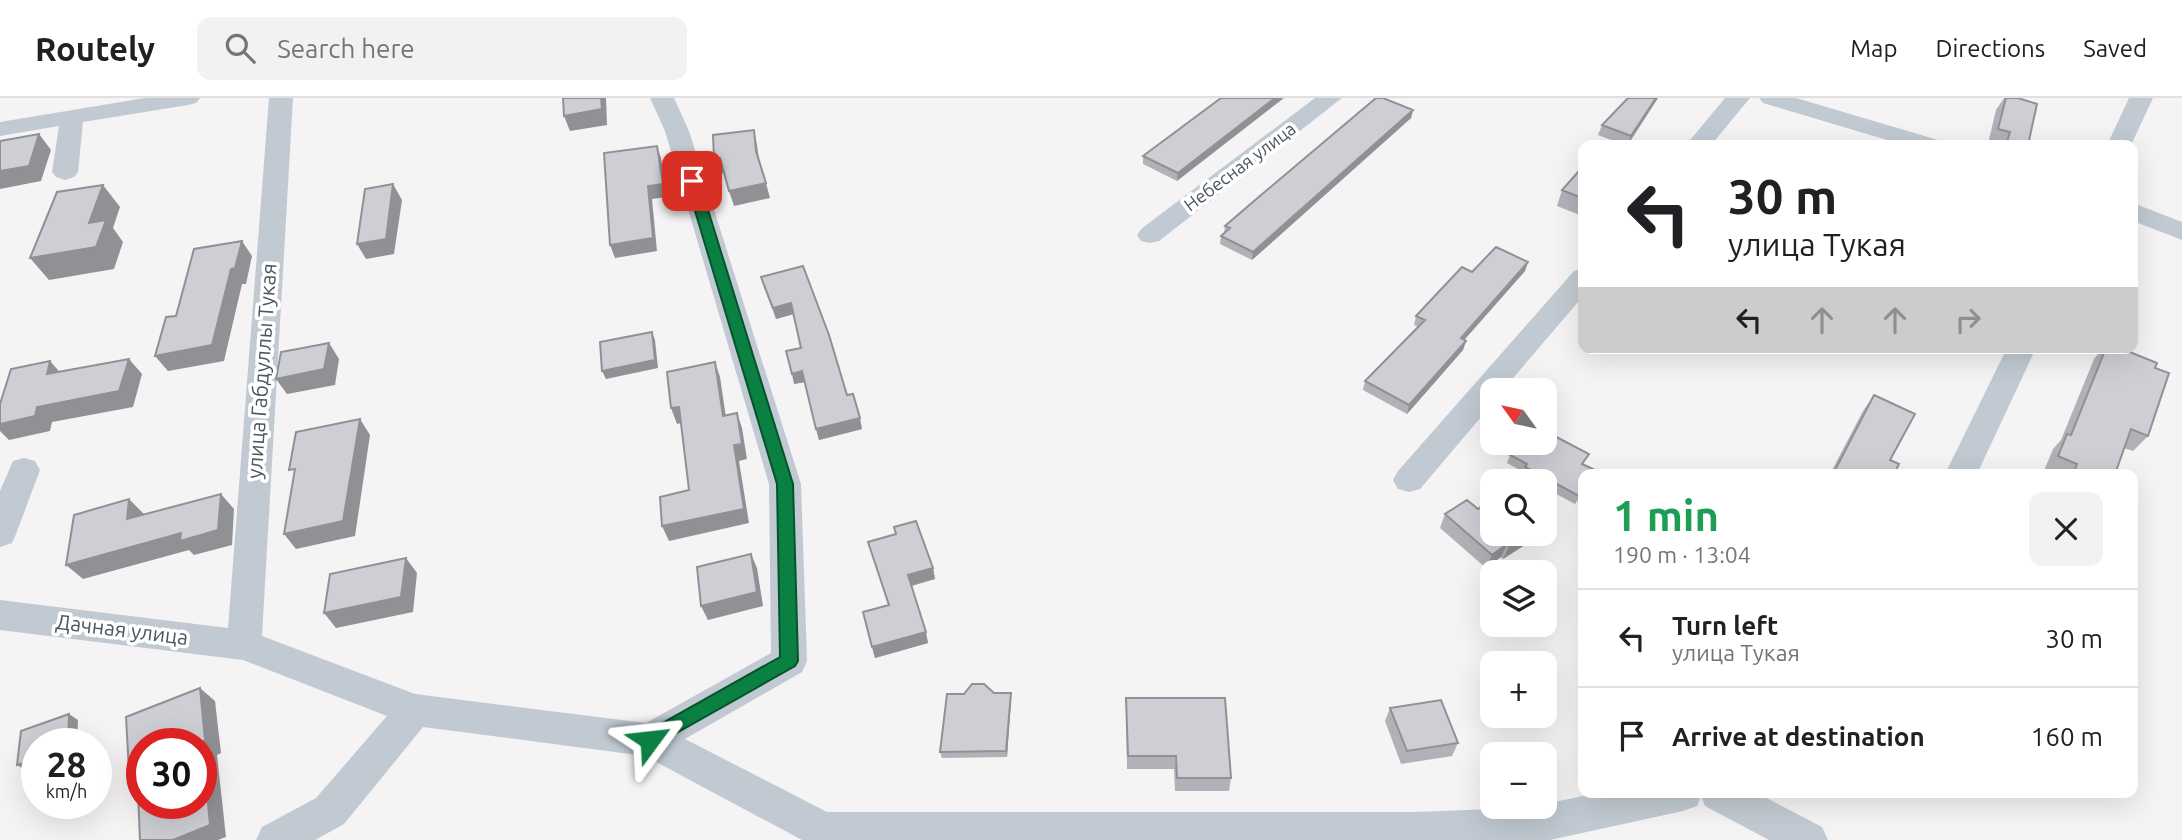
<!DOCTYPE html>
<html lang="en">
<head>
<meta charset="utf-8">
<style>
	:root { --surface:#fff; --page:#f2f2f2; --text:#202124; --muted:#757577; --line:#e0e0e0 }
	body { margin:0; font-family:Ubuntu,sans-serif; background:var(--page); color:var(--text); height:100vh; display:flex; flex-direction:column; font-size:26px; white-space:nowrap }
	* { box-sizing:border-box; margin:0 }
	p { font-size:23px; color:var(--muted) }
	.icon { flex:none; width:38px; height:38px; fill:none; stroke:currentColor; stroke-width:2; stroke-linecap:round; stroke-linejoin:round }
	.map { position:relative; flex:1; overflow:hidden }
	.details { position:absolute; left:1578px; top:371px; width:560px; height:329px; display:flex; flex-direction:column; background:var(--surface); border-radius:14px; box-shadow:0 7px 28px #0002 }
	.details>* { flex:none }
	.banner { position:absolute; left:1578px; top:42px; width:560px; height:214px; border-radius:14px; box-shadow:0 7px 28px #0002; background:#fff; color:var(--text); overflow:hidden }
	.needle { width:46px; rotate:303deg }
	.buttons { position:absolute; left:1480px; top:280px; display:grid; gap:14px }
	.buttons a { display:grid; place-items:center; width:77px; height:77px; border-radius:14px; background:var(--surface); box-shadow:0 7px 28px #0002; font-size:35px }
	.speed { position:absolute; left:21px; top:630px; display:flex; gap:14px; font-size:35px; font-weight:700; text-align:center }
	.speed>* { display:grid; place-content:center; width:91px; height:91px; border-radius:50%; background:var(--surface); box-shadow:0 7px 28px #0002; line-height:1 }
	.speed small { font-size:18px; font-weight:400 }
	.speed .limit { border:10px solid #d22; background:#fff; color:#111 }
	.pin { position:absolute; display:grid; place-items:center; width:60px; height:60px; color:#fff; margin:-30px; border-radius:14px; box-shadow:0 4px 10px #0006 }
	.me { position:absolute; width:77px; margin:-38px; rotate:60deg; stroke-linejoin:round; filter:drop-shadow(0 0 5px #0008) }
	.turn { display:flex; align-items:center; gap:24px; height:147px; padding:0 35px; font-size:32px }
	.turn .icon { width:91px; height:91px; stroke-width:2.5 }
	.turn b { display:block; font-size:49px; line-height:60px }
	.lanes { display:flex; align-items:center; height:66px; padding:0 35px; background:#0003; justify-content:center; gap:35px; direction:ltr }
	.lanes .off { opacity:.35 }
	.round { display:grid; place-items:center; flex:none; width:74px; height:74px; border-radius:14px; background:var(--page) }
	.summary { display:flex; align-items:center; justify-content:space-between; height:119px; padding:0 35px }
	h1 { font-size:42px; font-weight:700; line-height:52px; color:#1e9e55 }
	ul { padding:0; list-style:none }
	li { display:flex; align-items:center; gap:21px; height:98px; padding:0 35px; border-top:2px solid var(--line) }
	li div { flex:1 }
	li b { display:block; font-size:26px }
	li em { font-style:normal }
	header { display:flex; align-items:center; gap:42px; box-sizing:border-box; height:98px; padding:0 35px; background:var(--surface); border-bottom:2px solid var(--line) }
	header strong { font-size:33px }
	nav { display:flex; gap:38px; margin-inline-start:auto; font-size:24px }
	.search { width:490px; height:63px; background:var(--page); display:flex; align-items:center; gap:18px; box-sizing:border-box; padding:0 24px; border-radius:14px; color:var(--muted); font-size:26px }
	.map>svg:first-child { display:block }
	.lines { fill:none; stroke-linecap:round; stroke-linejoin:round }
	.minor { fill:#c1cad2; fill-rule:evenodd }
	.wall { fill:#b0b2b7 }
	.shaded-wall { fill:#909195 }
	.building { fill:#cdcfd5; stroke:#909195; stroke-width:2; fill-rule:evenodd }
	.route { fill:#0b8043; stroke:#07532c; stroke-width:2 }
	.labels { text-anchor:middle; stroke-width:7; stroke-linejoin:round; paint-order:stroke }
	.far-street-label { font-size:18px; fill:#4a5661; stroke:#fff }
	.street-label { font-size:21px; fill:#4a5661; stroke:#fff }
</style>
</head>
<body>
<header>
<strong>Routely</strong>
<div class="search"><svg class="icon" aria-label="search" viewBox="0 0 24 24"><circle cx="10" cy="10" r="6"/><path d="M15 15l6 6"/></svg>Search here</div>
<nav><a>Map</a><a>Directions</a><a>Saved</a></nav>
</header>
<div class="map">
<svg width="2182" height="742" viewBox="0 0 2182 742">
	<rect width="100%" height="100%" fill="#f5f3f3"/>
	<g class="lines">
		<path class="minor" d="M145,0h55l-4,5 -8,2 -105,17 -5,50 -4,5 -9,3 -9,-3 -4,-5 7,-46 -59,10v-14z
			M269,0h24l-31,538 153,58 231,29 125,-70 -2,-169 -104,-353 -15,-33h24l15,33 112,353 6,177 -5,11 -117,67 142,73h587l131,-5v-3l52,-11h160l65,34 6,13h-59l-64,-34 -4,-10 -4,10 -14,5 -133,29h-748l-157,-84 -222,-29 -79,97 -29,16h-59l6,-13 54,-29 71,-82 -144,-56 -243,-30v-30l228,28z
			M1315,0h27l-183,143 -9,2 -9,-2 -4,-6 4,-6z
			M1725,0h25l-39,47h-25z
			M1759,0h37l142,42 3,5h-37l-141,-42z
			M2129,0h24l-22,47h-24z
			M2133,105l49,19v18l-49,-19z
			M1584,170v27l-81,95h-10v13l-73,86 -11,3 -11,-3 -5,-9 5,-9 176,-200z
			M2007,250h29l-59,126h-32z
			M24,360l11,3 5,9 -24,64 -4,9 -12,4v-56l13,-30z"/>
	</g>
	<path class="wall" d="M1221,0l-44,83 -34,-17v-8z
		M1628,0h30l-30,47h-4l-26,-10 4,-10z
		M2004,0h14l10,47 -40,-1 8,-34z
		M1413,12l-2,8 -159,142 -32,-16 1,-8 3,-3 1,-7z
		M1584,75v38l-4,4 -23,-9 5,-16z
		M1528,164l-3,9 -61,69 2,1 -3,9 -56,64 -44,-24 2,-9 53,-54 -4,-2 2,-9 56,-44z
		M803,168l44,129 15,34 -43,11 -14,-58 -11,2 7,-36 -7,-34 -18,5 -12,-31 -3,-11z
		M2103,250h17l35,20 -7,68 -15,15 -9,-3 -9,26h-63l-8,-3 9,-22 8,-9 33,-81z
		M1874,297l20,79h-64l33,-63z
		M1510,357l75,6 -2,3 1,28 -9,12 -30,-16v-7h-12l-11,-6 1,-3 -16,-9z
		M1478,411l50,34 -25,16 -2,-2 -15,11 -46,-40 5,-14z
		M894,429l39,41 2,11 -23,7 16,57 -53,15 -12,-46 25,-7 -20,-63 27,-8z
		M1011,595v7l-4,57 -65,1 -2,-6 24,-58z
		M1126,600l105,80 -2,13h-54l-1,-22h-47z
		M1390,610l68,35 -6,13 -51,8 -16,-43z"/>
	<path class="shaded-wall" d="M601,0h5l1,27 -37,6 -6,-15z
		M1275,0h9l-107,83 1,-8z
		M1656,0h2l-31,47 4,-9z
		M1413,12l-2,8 -159,142 1,-8z
		M754,32l3,15 3,22 -4,-16z
		M39,36l12,16 -10,31 -41,8v-18z
		M657,48l4,12 6,39 -15,2 5,52 -42,7 -5,-13 38,-59z
		M714,60h6l4,15 -5,1z
		M766,85l4,15 -36,8 -5,-15z
		M393,86l9,16 -8,54 -28,5 -9,-15z
		M103,87l17,22 -7,21 10,14 -9,27 -65,11 -19,-22 59,-35z
		M242,143l10,15 -6,28h-4l-18,77 -56,10 -13,-15 76,-87z
		M1528,164l-3,9 -67,76 3,-9z
		M791,205l3,11 -18,5 -3,-11z
		M652,234l3,8 3,28 -52,11 -4,-8z
		M1466,243l-3,9 -56,64 2,-9z
		M329,245l10,16 -4,26 -48,9 -11,-15z
		M129,261l13,15 -9,33 -81,15 -2,9 -41,9 -9,-9v-7l37,-17z
		M50,263l14,16 -17,-3z
		M715,264l5,15 8,54 -5,-15z
		M802,273l3,11 -11,2 -2,-10z
		M679,309l6,15 -8,2 -6,-16z
		M737,315l5,15 5,31 -8,2 10,62 -80,18 -7,-15 72,-81z
		M860,320l2,11 -43,11 -3,-11z
		M360,321l10,16 -15,101 -59,13 -12,-15z
		M221,396l13,15 -2,36 -38,10 -5,-5 -106,29 -17,-14z
		M129,401l15,15 -17,5z
		M1528,436h5l-5,9 -25,16 6,-13z
		M1507,446l-6,13 -15,11 6,-13z
		M751,456l6,14 6,38 -55,14 -7,-14z
		M406,460l11,15 -4,39 -77,16 -12,-15z
		M933,470l2,11 -25,7 -2,-11z
		M926,534l2,11 -53,15 -3,-11z
		M200,590l15,13 6,52 -4,2 9,82 -8,3h-45l29,-98z
		M1011,595v7l-4,57 -1,-6z
		M69,616l9,6 -1,24h-9z
		M37,660v10l-10,3 -10,-6z
		M137,670l5,13 -13,-10z"/>
	<path class="building" d="M563,0h38l1,11 -38,7z
		M1221,0h54l-97,75 -35,-17z
		M1376,0h7l30,12 -160,142 -32,-16 9,-8 -5,-2 29,-25z
		M1628,0h28l-25,38 -29,-11z
		M2006,0h12l19,6 -9,41h-22l4,-13 -12,-3z
		M754,32l2,21 10,32 -37,8 -9,-33h-6l-1,-23z
		M39,36l-10,32 -29,5v-30z
		M657,48l6,38 -15,2 5,52 -43,7 -6,-92z
		M1579,73l5,2v26l-22,-9z
		M393,86l-7,55 -29,5 8,-55z
		M103,87l-14,38 17,-3 -10,27 -66,11 27,-66z
		M242,143l-7,27 -4,1 -19,76 -57,11 11,-39 10,-1 18,-67z
		M1496,149l32,15 -67,76 5,3 -57,64 -44,-24 60,-61 -9,-4 46,-49 10,5z
		M803,168l26,69 18,60 6,-1 7,24 -44,11 -14,-58 -10,3 -6,-23 15,-3 -10,-45 -18,5 -12,-31z
		M652,234l3,28 -53,11 -2,-29z
		M329,245l-5,26 -48,10 5,-27z
		M2106,250h14l37,15 -2,5 14,5 -21,63 -17,-7 -16,45h-42l4,-10 -19,-8 9,-22 4,1z
		M129,261l-10,32 -82,16 -2,9 -35,8v-20l11,-35 39,-8 -3,13z
		M715,264l8,54 14,-3 5,31 -8,1 10,64 -82,17 -2,-29 29,-7 -10,-83 -8,1 -4,-36z
		M1874,297l41,19 -25,46 9,4 -5,10h-61z
		M360,321l-17,102 -59,13 11,-65 -6,1 7,-38z
		M1545,333l44,23 -7,10 15,7 -2,3h-11v16l-5,6 -54,-29 2,-3 -17,-9 9,-12h26z
		M221,396l-3,36 -38,11 1,-8 -115,32 8,-50 55,-16 -2,20z
		M1493,401v35h35l-19,12 -2,-2 -15,11 -47,-41 22,-14 11,9z
		M916,423l17,47 -25,7 18,57 -54,15 -9,-35 26,-7 -21,-63 28,-8 -2,-7z
		M751,456l6,38 -56,14 -4,-39z
		M406,460l-5,39 -77,16 6,-39z
		M972,586h12l10,9h17l-5,58 -66,1 7,-58h17z
		M200,590l5,52 -3,2 8,83 -37,15h-33l-3,-72 -8,3 -3,-54zM142,646h59v59h-59z
		M1126,600h99l6,80h-54l-1,-22h-48z
		M1441,602l17,43 -51,8 -17,-43z
		M69,616l-1,30h-31v14l-20,7 4,-34z"/>
	<path class="route" d="M692,79l7,4 94,303 5,177 -3,5 -145,82 -7,-2 -3,-6 3,-6 137,-77 -3,-173 -91,-303z"/>
	<g class="labels">
		<g class="far-street-label">
			<text transform="translate(1240 69) rotate(-37)" y="6">Небесная улица</text>
		</g>
		<g class="street-label">
			<text transform="translate(262 273) rotate(-86)" y="7">улица Габдуллы Тукая</text>
			<text transform="translate(122 532) rotate(7)" y="7">Дачная улица</text>
		</g>
	</g>
</svg>
<div class="buttons">
<a><svg class="needle" viewBox="-14 -14 28 28"><path d="M0-13l5 13h-10z" fill="#e53935"/><path d="M0 13l5-13h-10z" fill="#757577"/></svg></a>
<a><svg class="icon" aria-label="search" viewBox="0 0 24 24"><circle cx="10" cy="10" r="6"/><path d="M15 15l6 6"/></svg></a>
<a><svg class="icon" aria-label="layers" viewBox="0 0 24 24"><path d="M12 4l9 5-9 5-9-5zM3 14l9 5 9-5"/></svg></a>
<a>+</a>
<a>−</a>
</div>
<div class="speed"><div>28<small>km/h</small></div><div class="limit">30</div></div>
<div class="pin" style="left:692px;top:83px;background:#d93025"><svg class="icon" aria-label="arrive" viewBox="0 0 24 24"><path d="M6 21V4h12l-3 4 3 4H6"/></svg></div>
<svg class="me" style="left:650px;top:642px" viewBox="-20 -20 40 40"><path d="M0-17L14 15 0 8-14 15z" fill="#0b8043" stroke="#fff" stroke-width="4"/></svg>
<div class="banner">
<div class="turn"><svg class="icon" aria-label="left" viewBox="0 0 24 24"><path d="M17 20v-9H6M10 6l-5 5 5 5"/></svg><div><b>30 m</b>улица Тукая</div></div>
<div class="lanes"><svg class="icon" aria-label="left" viewBox="0 0 24 24"><path d="M17 20v-9H6M10 6l-5 5 5 5"/></svg><svg class="icon off" aria-label="ahead" viewBox="0 0 24 24"><path d="M12 20V5M6 11l6-6 6 6"/></svg><svg class="icon off" aria-label="ahead" viewBox="0 0 24 24"><path d="M12 20V5M6 11l6-6 6 6"/></svg><svg class="icon off" aria-label="right" viewBox="0 0 24 24"><path d="M7 20v-9h11M14 6l5 5-5 5"/></svg></div>
</div>
<section class="details">
<div class="summary"><div><h1>1 min</h1><p>190 m · 13:04</p></div><a class="round"><svg class="icon" aria-label="close" viewBox="0 0 24 24"><path d="M6 6l12 12M18 6L6 18"/></svg></a></div>
<ul>
<li><svg class="icon" aria-label="left" viewBox="0 0 24 24"><path d="M17 20v-9H6M10 6l-5 5 5 5"/></svg><div><b>Turn left</b><p>улица Тукая</p></div><em>30 m</em></li>
<li><svg class="icon" aria-label="arrive" viewBox="0 0 24 24"><path d="M6 21V4h12l-3 4 3 4H6"/></svg><div><b>Arrive at destination</b></div><em>160 m</em></li>
</ul>
</section>
</div>
</body>
</html>
